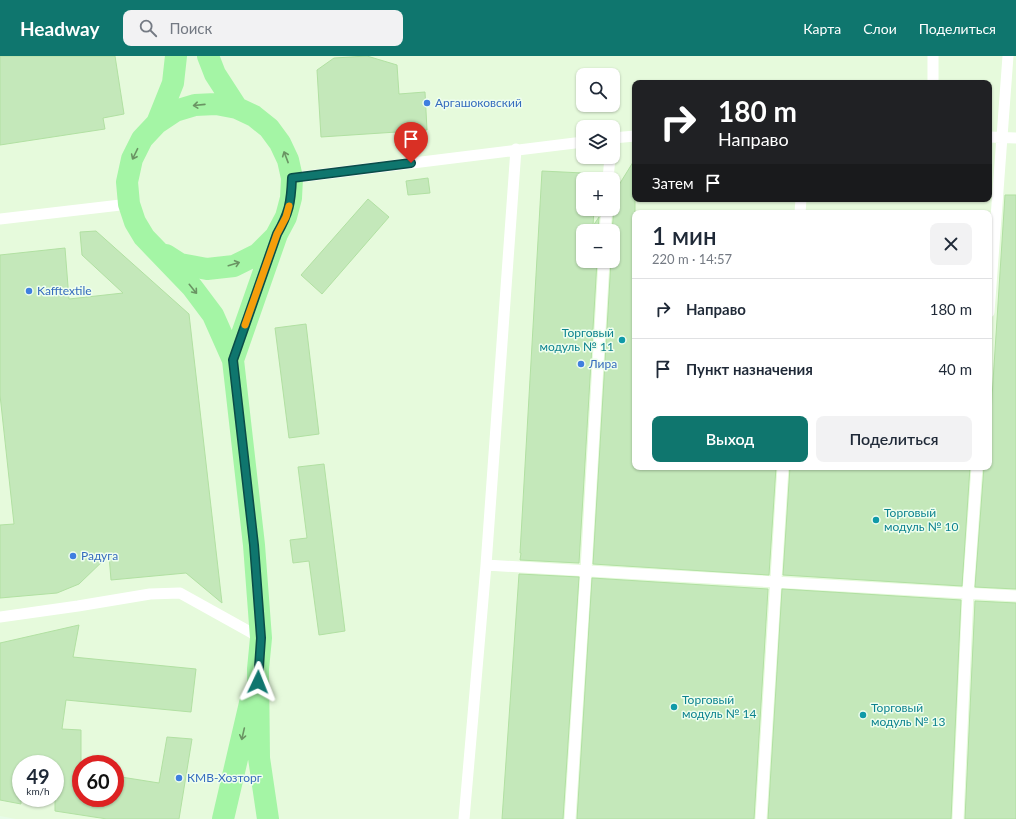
<!DOCTYPE html>
<html lang="ru">
<head>
<meta charset="utf-8">
<style>
	:root { --surface:#fff; --page:#f2f2f3; --text:#1f2937; --muted:#747a83; --line:#e0e1e3; --accent:#0f766e }
	body { margin:0; font-family:Lato,sans-serif; background:var(--page); color:var(--text); height:100vh; display:flex; flex-direction:column; font-size:15px; white-space:nowrap }
	* { box-sizing:border-box; margin:0 }
	p { font-size:13px; color:var(--muted) }
	.icon { flex:none; width:22px; height:22px; fill:none; stroke:currentColor; stroke-width:2; stroke-linecap:round; stroke-linejoin:round }
	.map { position:relative; flex:1; overflow:hidden }
	.panel { position:absolute; left:632px; top:154px; width:360px; height:260px; display:flex; flex-direction:column; background:var(--surface); border-radius:8px; box-shadow:0 1px 3px #0004 }
	.panel>* { flex:none }
	.hud { position:absolute; left:632px; top:24px; width:360px; height:122px; border-radius:8px; box-shadow:0 1px 3px #0004; background:#202124; color:#fff; overflow:hidden }
	.controls { position:absolute; left:576px; top:12px; display:grid; gap:8px }
	.controls a { display:grid; place-items:center; width:44px; height:44px; border-radius:8px; background:var(--surface); box-shadow:0 1px 3px #0004; font-size:20px }
	.speed { position:absolute; left:12px; top:699px; display:flex; gap:8px; font-size:20px; font-weight:700; text-align:center }
	.speed>* { display:grid; place-content:center; width:52px; height:52px; border-radius:50%; background:var(--surface); box-shadow:0 1px 3px #0004; line-height:1 }
	.speed small { font-size:10px; font-weight:400 }
	.speed .limit { border:6px solid #d22; background:#fff; color:#111 }
	.pin { position:absolute; display:grid; place-items:center; width:34px; height:34px; color:#fff; margin:-41px -17px; border-radius:50% 50% 50% 0; rotate:-45deg; box-shadow:0 0 4px #0007 }
	.pin .icon { rotate:45deg }
	.me { position:absolute; width:44px; margin:-22px; rotate:2deg; stroke-linejoin:round; filter:drop-shadow(0 0 3px #0008) }
	.turn { display:flex; align-items:center; gap:14px; height:84px; padding:0 20px; font-size:18px }
	.turn .icon { width:52px; height:52px; stroke-width:2.5 }
	.turn b { display:block; font-size:28px; line-height:34px }
	.then { display:flex; align-items:center; height:38px; padding:0 20px; background:#0003; gap:8px; font-size:15px }
	.round { display:grid; place-items:center; flex:none; width:42px; height:42px; border-radius:8px; background:var(--page) }
	.overview { display:flex; align-items:center; justify-content:space-between; height:68px; padding:0 20px }
	h1 { font-size:24px; font-weight:600; line-height:30px }
	.primary-button { display:flex; gap:8px; margin-top:auto; padding:8px 20px }
	.primary-button a { flex:1; height:46px; border-radius:8px; background:var(--accent); color:#fff; font-size:16px; font-weight:600; line-height:46px; text-align:center }
	.primary-button a+a { background:var(--page); color:var(--text) }
	ul { padding:0; list-style:none }
	li { display:flex; align-items:center; gap:12px; height:60px; padding:0 20px; border-top:1px solid var(--line) }
	li div { flex:1 }
	li b { display:block; font-size:15px }
	li em { font-style:normal }
	header { display:flex; align-items:center; gap:24px; box-sizing:border-box; height:56px; padding:0 20px; background:var(--accent); color:#fff }
	header strong { font-size:19px }
	nav { display:flex; gap:22px; margin-inline-start:auto; font-size:14px }
	.search { width:280px; height:36px; background:var(--page); display:flex; align-items:center; gap:10px; box-sizing:border-box; padding:0 14px; border-radius:8px; color:var(--muted); font-size:15px }
	.map>svg:first-child { display:block }
	.commercial { fill:#e6fadc; fill-rule:evenodd }
	.building { fill:#c4e8ba; stroke:#b1e0a2 }
	.lines { fill:none; stroke-linecap:round; stroke-linejoin:round }
	.lane { stroke:#fff; stroke-width:11 }
	.primary { stroke:#a4f5a5; stroke-width:22 }
	.oneway { stroke:#6a9463 }
	.route-casing { stroke:#0a4d48; stroke-width:10 }
	.route { stroke:#0f766e; stroke-width:7 }
	.slow { stroke:#f59e0b; stroke-width:7 }
	.shop-dot { fill:#3f7fe0; stroke:#eefeee; stroke-width:1.5 }
	.culture-dot { fill:#0f9aa8; stroke:#eefeee; stroke-width:1.5 }
	.labels { text-anchor:middle; stroke-width:3; stroke-linejoin:round; paint-order:stroke }
	.shop-label { font-size:12px; fill:#366cbe; stroke:#eefeee; text-anchor:start }
	.culture-label { font-size:12px; fill:#0d838f; stroke:#eefeee; text-anchor:start }
</style>
</head>
<body>
<header>
<strong>Headway</strong>
<div class="search"><svg class="icon" aria-label="search" viewBox="0 0 24 24"><circle cx="10" cy="10" r="6"/><path d="M15 15l6 6"/></svg>Поиск</div>
<nav><a>Карта</a><a>Слои</a><a>Поделиться</a></nav>
</header>
<div class="map">
<svg width="1016" height="763" viewBox="0 0 1016 763">
	<rect width="100%" height="100%" fill="#e8fbe8"/>
	<path class="commercial" d="M0,0h1016v763h-1000l-16,-3zM583,19h30v30h-30zM635,27h354v116h-354zM583,71h30v30h-30zM583,123h30v30h-30zM635,157h354v254h-354zM583,175h30v30h-30zM21,708h34v34h-34zM81,708h34v34h-34z"/>
	<path class="building" d="M0,0h115l9,58 -21,4 2,11 -105,16z
		M367,0l30,9 2,29 26,-2 2,38 -106,7 -4,-67 17,-12z
		M635,103v308h141l-7,108 -176,-11 18,-303h2l2,-30h-3l2,-22h2l1,-21z
		M542,115l41,2v36h11l-1,17 6,-9 -1,14h-15v30h14l-18,302 -59,-3 1,-7h-1z
		M428,122l2,15 -22,2 -2,-14z
		M1005,139h11v394l-41,-2 9,-120h5v-23z
		M368,143l21,18 -67,77 -21,-19z
		M96,175l93,83 33,289 -36,-30 -75,7 -2,-25 -30,29 -22,9 -57,5v-73l14,-1 -14,-129v-140l65,-7 4,51 54,-6 -41,-38 -2,-23z
		M306,268l13,110 -30,4 -14,-110z
		M324,408l21,167 -26,4 -10,-74 -16,2 -3,-23 17,-2 -9,-71z
		M790,411h180l-8,119 -179,-11z
		M519,518l60,3 -16,242h-61z
		M592,522l176,11 -14,230h-177z
		M782,533l179,11 -10,219h-183z
		M975,545l41,2v216h-51z
		M79,569l-6,32 123,12 -5,43 -125,-12 -4,29 19,1v68h34v-22l44,7 8,-46 25,2 -13,80h-72l-52,-8v-47h-34v40l-21,-4v-157z"/>
	<g class="lines">
		<path class="lane" d="M933,0v27
			M989,81l27,1
			M613,82l22,-2
			M292,122l291,-36
			M608,123l2,-22
			M800,157l1,-14
			M0,163l129,-15
			M605,175l2,-22
			M989,256l19,-256
			M486,509l530,31
			M0,561l78,-11 72,-12 30,-1 81,45
			M464,763l22,-254 30,-416
			M570,763l16,-249 18,-309
			M761,763l22,-352
			M958,763l10,-226 9,-126"/>
		<path class="primary" d="M208,0l7,18 22,34
			M157,67l16,-40 3,-27
			M166,199l14,9 27,5 27,-3 24,-12 17,-17
			M233,304l44,-126 9,-17 5,-19 1,-20 -4,-18 -8,-17 -11,-15 -15,-12 -17,-8 -21,-4 -21,1 -20,6 -18,12 -15,16 -10,20 -5,23 2,22 6,18 9,15 48,50 21,28 20,45 21,185 7,93 -3,31 1,89 9,61
			M223,763l27,-116"/>
	</g>
	<defs><path id="oneway-shaft" d="M-6 0H5M1.5-3L5.5 0L1.5 3" fill="none" stroke-width="1.6" stroke-linecap="round" stroke-linejoin="round"/></defs>
	<g class="oneway">
		<use href="#oneway-shaft" transform="translate(199 49) rotate(174)"/>
		<use href="#oneway-shaft" transform="translate(135 98) rotate(116)"/>
		<use href="#oneway-shaft" transform="translate(286 101) rotate(-111)"/>
		<use href="#oneway-shaft" transform="translate(234 208) rotate(-17)"/>
		<use href="#oneway-shaft" transform="translate(193 233) rotate(51)"/>
		<use href="#oneway-shaft" transform="translate(243 678) rotate(103)"/>
	</g>
	<g class="lines">
		<g class="route-casing">
			<path id="route" d="M258,626l3,-44 -7,-93 -21,-185 44,-126c12,-21 14,-31 15,-56l119,-15"/>
		</g>
		<use href="#route" class="route"/>
		<path class="slow" d="M245,269l32,-91 9,-17 3,-11"/>
	</g>
	<g class="shop-dot">
		<circle cx="427" cy="47" r="4"/>
		<circle cx="29" cy="235" r="4"/>
		<circle cx="581" cy="308" r="4"/>
		<circle cx="73" cy="500" r="4"/>
		<circle cx="179" cy="722" r="4"/>
	</g>
	<g class="culture-dot">
		<circle cx="622" cy="284" r="4"/>
		<circle cx="876" cy="464" r="4"/>
		<circle cx="674" cy="651" r="4"/>
		<circle cx="863" cy="659" r="4"/>
	</g>
	<g class="labels">
		<g class="shop-label">
			<text x="435" y="51">Аргашоковский</text>
			<text x="37" y="239">Kafftextile</text>
			<text x="589" y="312">Лира</text>
			<text x="81" y="504">Радуга</text>
			<text x="187" y="726">КМВ-Хозторг</text>
		</g>
		<g class="culture-label">
			<text x="614" y="281" text-anchor="end">Торговый<tspan x="614" dy="14">модуль № 11</tspan></text>
			<text x="884" y="461">Торговый<tspan x="884" dy="14">модуль № 10</tspan></text>
			<text x="682" y="648">Торговый<tspan x="682" dy="14">модуль № 14</tspan></text>
			<text x="871" y="656">Торговый<tspan x="871" dy="14">модуль № 13</tspan></text>
		</g>
	</g>
</svg>
<div class="controls">
<a><svg class="icon" aria-label="search" viewBox="0 0 24 24"><circle cx="10" cy="10" r="6"/><path d="M15 15l6 6"/></svg></a>
<a><svg class="icon" aria-label="layers" viewBox="0 0 24 24"><path d="M12 4l9 5-9 5-9-5zM3 14l9 5 9-5"/></svg></a>
<a>+</a>
<a>−</a>
</div>
<div class="speed"><div>49<small>km/h</small></div><div class="limit">60</div></div>
<div class="pin" style="left:411px;top:107px;background:#d93025"><svg class="icon" aria-label="arrive" viewBox="0 0 24 24"><path d="M6 21V4h12l-3 4 3 4H6"/></svg></div>
<svg class="me" style="left:258px;top:626px" viewBox="-20 -20 40 40"><path d="M0-17L14 15 0 8-14 15z" fill="#0f766e" stroke="#fff" stroke-width="4"/></svg>
<div class="hud">
<div class="turn"><svg class="icon" aria-label="right" viewBox="0 0 24 24"><path d="M7 20v-9h11M14 6l5 5-5 5"/></svg><div><b>180 m</b>Направо</div></div>
<div class="then">Затем<svg class="icon" aria-label="arrive" viewBox="0 0 24 24"><path d="M6 21V4h12l-3 4 3 4H6"/></svg></div>
</div>
<section class="panel">
<div class="overview"><div><h1>1 мин</h1><p>220 m · 14:57</p></div><a class="round"><svg class="icon" aria-label="close" viewBox="0 0 24 24"><path d="M6 6l12 12M18 6L6 18"/></svg></a></div>
<ul>
<li><svg class="icon" aria-label="right" viewBox="0 0 24 24"><path d="M7 20v-9h11M14 6l5 5-5 5"/></svg><div><b>Направо</b></div><em>180 m</em></li>
<li><svg class="icon" aria-label="arrive" viewBox="0 0 24 24"><path d="M6 21V4h12l-3 4 3 4H6"/></svg><div><b>Пункт назначения</b></div><em>40 m</em></li>
</ul>
<div class="primary-button"><a>Выход</a><a>Поделиться</a></div>
</section>
</div>
</body>
</html>
